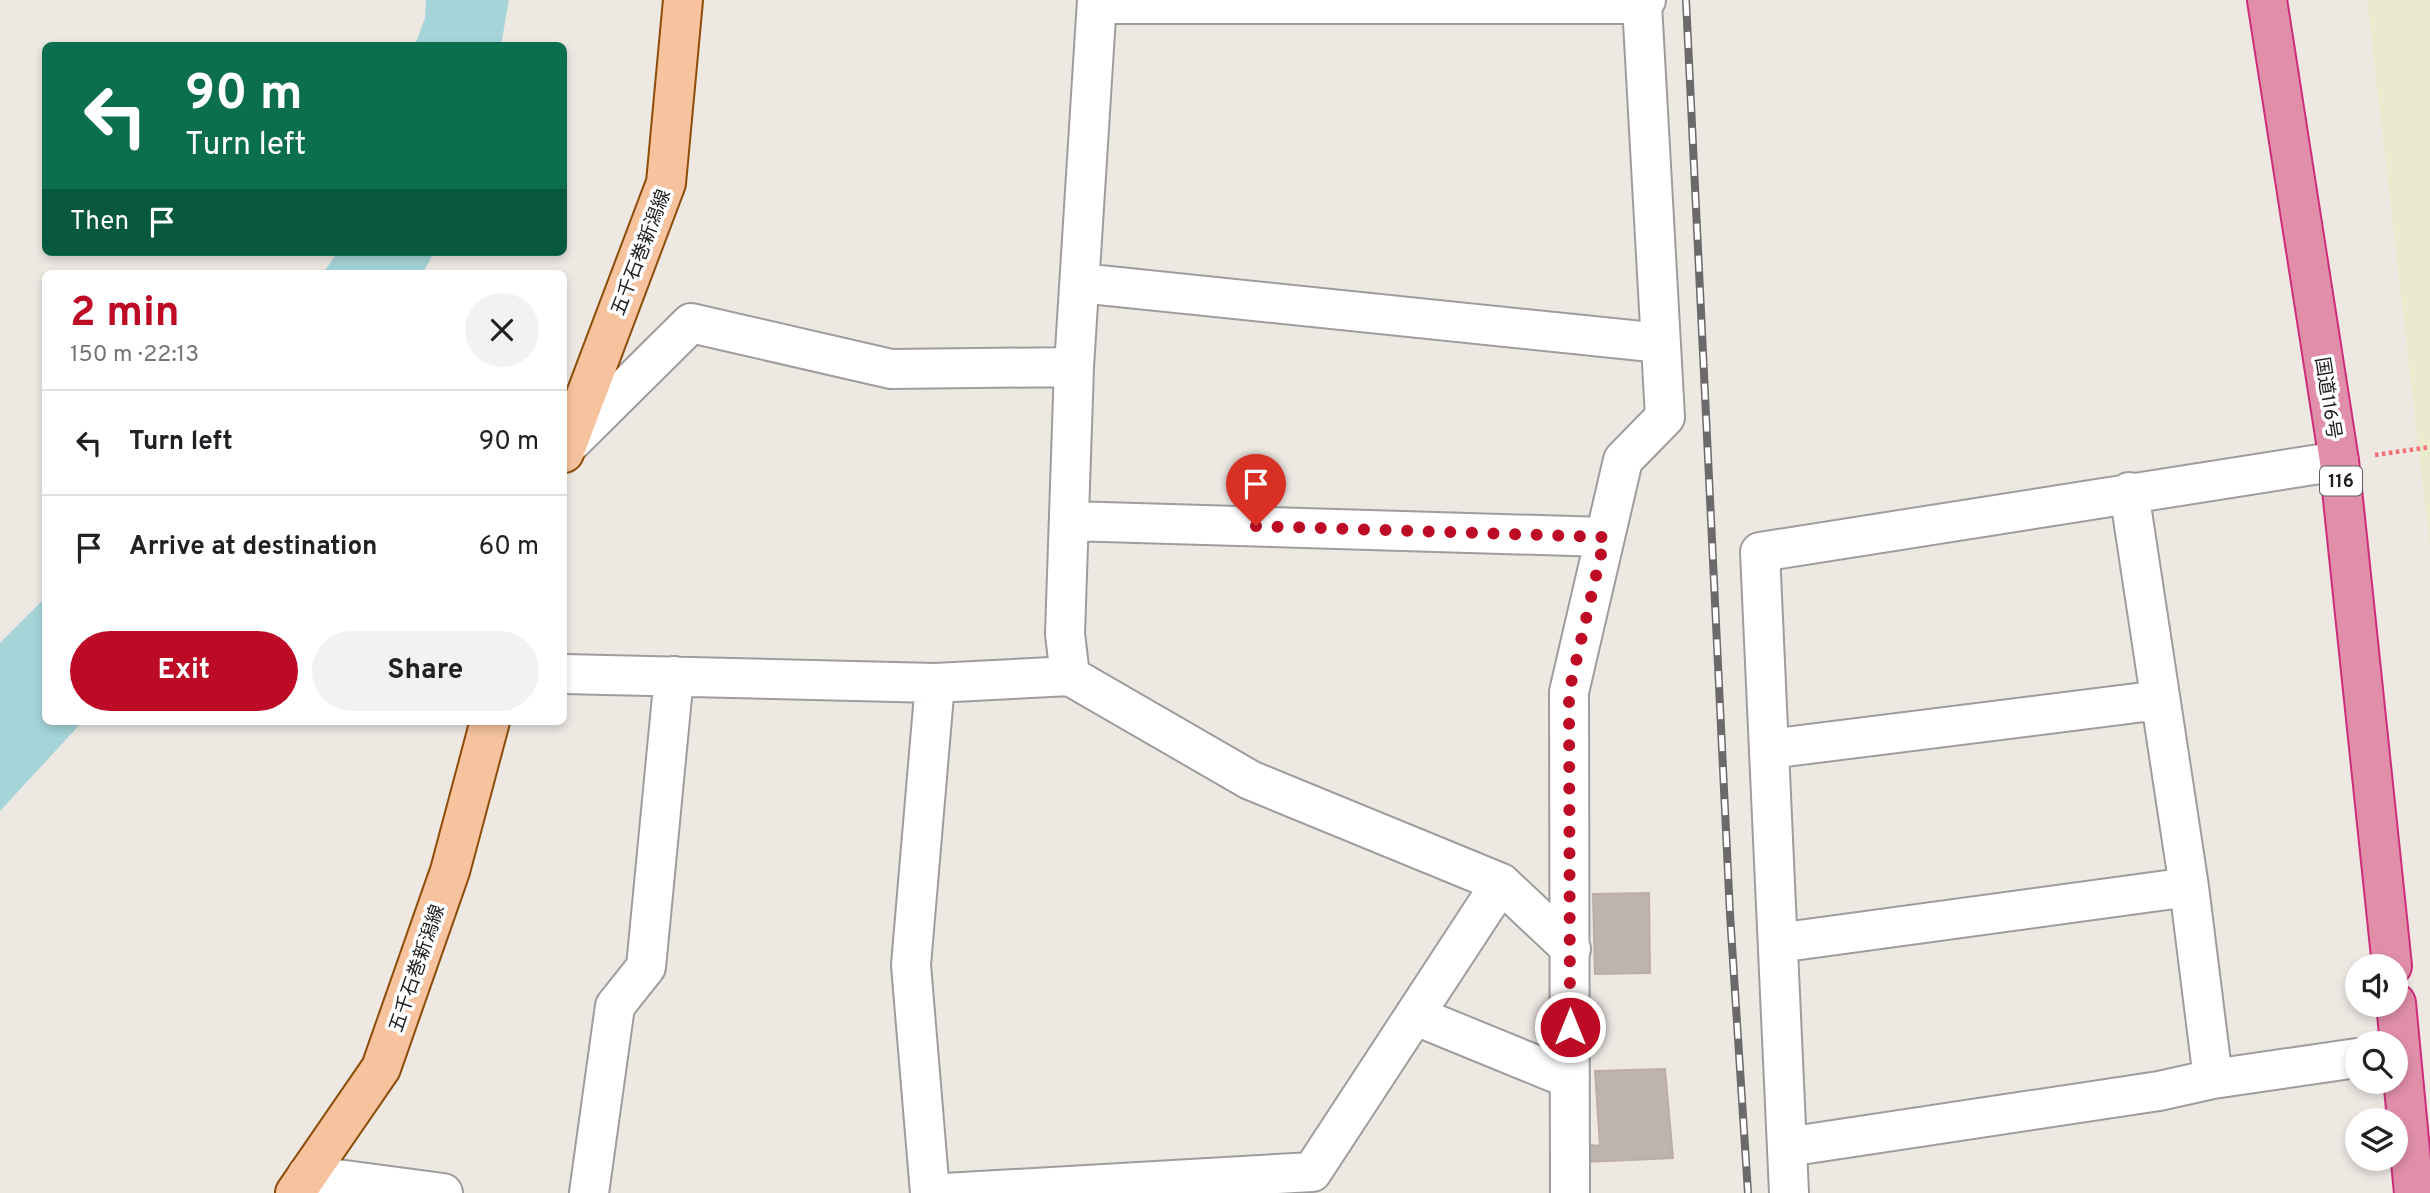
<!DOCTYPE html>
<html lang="en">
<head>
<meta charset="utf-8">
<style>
	:root { --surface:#fff; --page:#f2f2f2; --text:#202124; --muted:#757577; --line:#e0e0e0; --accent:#be0b25 }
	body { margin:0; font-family:Overpass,"Noto Sans JP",sans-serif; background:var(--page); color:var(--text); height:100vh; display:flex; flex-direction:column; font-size:26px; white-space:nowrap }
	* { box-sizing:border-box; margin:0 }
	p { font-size:23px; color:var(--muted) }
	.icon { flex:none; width:38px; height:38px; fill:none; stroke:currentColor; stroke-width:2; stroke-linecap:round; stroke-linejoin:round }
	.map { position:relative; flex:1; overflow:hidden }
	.side { position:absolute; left:42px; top:270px; width:525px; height:455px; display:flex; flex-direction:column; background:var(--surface); border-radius:10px; box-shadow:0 4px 10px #0003 }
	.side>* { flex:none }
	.top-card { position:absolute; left:42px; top:42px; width:525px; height:214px; border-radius:10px; box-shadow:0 4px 10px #0003; background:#0b6e4f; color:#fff; overflow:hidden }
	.tools { position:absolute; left:2345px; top:954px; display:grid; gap:14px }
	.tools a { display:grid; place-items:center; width:63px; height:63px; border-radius:50%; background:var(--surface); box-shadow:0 4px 10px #0003; font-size:35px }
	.pin { position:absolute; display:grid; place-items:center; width:60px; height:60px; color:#fff; margin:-72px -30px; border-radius:50% 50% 50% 0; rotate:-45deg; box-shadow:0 0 7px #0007 }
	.pin .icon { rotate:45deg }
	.me { position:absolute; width:77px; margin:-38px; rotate:0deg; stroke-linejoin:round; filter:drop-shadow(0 0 5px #0008) }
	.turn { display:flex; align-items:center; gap:24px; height:147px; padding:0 28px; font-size:32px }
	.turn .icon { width:91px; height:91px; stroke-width:2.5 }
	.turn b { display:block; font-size:49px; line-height:60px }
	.then { display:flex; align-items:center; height:66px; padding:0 28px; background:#0003; gap:14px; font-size:26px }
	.round { display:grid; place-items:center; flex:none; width:74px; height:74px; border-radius:37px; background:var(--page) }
	.overview { display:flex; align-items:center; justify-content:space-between; height:119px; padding:0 28px }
	h1 { font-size:42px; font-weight:700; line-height:52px; color:var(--accent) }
	.cta { display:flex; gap:14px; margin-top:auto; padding:14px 28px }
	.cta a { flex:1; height:80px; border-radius:42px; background:var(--accent); color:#fff; font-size:28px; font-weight:700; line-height:80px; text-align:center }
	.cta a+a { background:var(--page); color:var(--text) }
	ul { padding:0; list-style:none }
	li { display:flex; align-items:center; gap:21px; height:105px; padding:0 28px; border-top:2px solid var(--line) }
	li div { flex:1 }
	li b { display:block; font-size:26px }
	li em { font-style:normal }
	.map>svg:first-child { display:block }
	.farmland { fill:#ebe9ce }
	.water { fill:#a5d5d9 }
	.building { fill:#bdb3af; stroke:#beada6; stroke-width:2 }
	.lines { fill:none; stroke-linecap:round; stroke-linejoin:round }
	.minor-casing { stroke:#9d9d9d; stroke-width:42 }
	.major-casing { stroke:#8d4d08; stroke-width:42 }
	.highway-casing { stroke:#cd2d7b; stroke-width:42 }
	.path { stroke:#f26f74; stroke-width:4.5; stroke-dasharray:3.5 3.5; stroke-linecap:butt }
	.minor { stroke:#fff; stroke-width:38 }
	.major { stroke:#f6c39e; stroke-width:38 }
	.highway { stroke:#e18ea9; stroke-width:38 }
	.rail-casing { stroke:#6a6a6a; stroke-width:8 }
	.rail { stroke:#fff; stroke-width:5; stroke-dasharray:16; stroke-linecap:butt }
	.route { stroke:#be0b25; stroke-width:12; stroke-dasharray:0 21.6 }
	.labels { text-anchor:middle; stroke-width:7; stroke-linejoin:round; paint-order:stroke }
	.shield { fill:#fff; stroke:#606060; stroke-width:2 }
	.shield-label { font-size:18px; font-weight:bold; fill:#1c1c1c }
	.street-label { font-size:19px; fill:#1c1c1c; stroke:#fff }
</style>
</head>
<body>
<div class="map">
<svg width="2430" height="1193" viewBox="0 0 2430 1193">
	<rect width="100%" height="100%" fill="#ede8e2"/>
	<path class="farmland" d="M2367,0h63v549z"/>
	<path class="water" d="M426,0h83l-8,45h-86l10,-27z
		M338,252h96l-11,21h-100z
		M45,598l1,123h37l-83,90v-168z"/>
	<path class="building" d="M1649,893l1,80 -55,1 -2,-80z
		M1665,1069l8,89 -88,4 -3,-18 18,2 -5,-75z"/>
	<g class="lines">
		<g class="minor-casing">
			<path id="minor" d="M1098,4h544l4,-4
				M1080,283l581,60
				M565,448l126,-125 200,46 183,-2
				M2129,492l60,395 24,192
				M1069,521l536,16
				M564,674l371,9 135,-7 180,104 251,103 70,66
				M1070,676l-5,-42 9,-267 23,-367
				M1769,749l391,-49
				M1778,943l411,-56
				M1416,1016l154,63
				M1787,1147l372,-56 54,-12 144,-21
				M307,1175l136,18
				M589,1193l26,-187 31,-39 28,-291
				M930,1193l-19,-228 24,-282
				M945,1193l367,-21 189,-289
				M1570,1193l-1,-501 54,-232 42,-43 -23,-413
				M1789,1193l-29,-641 579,-91"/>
		</g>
		<g class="major-casing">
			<path id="major" d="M564,453l102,-270 17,-183
				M295,1193l86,-125 69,-197 40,-150"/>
		</g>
		<g class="highway-casing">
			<path id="highway" d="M2267,0l72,461 53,505
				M2396,1003l18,190"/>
		</g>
		<path class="path" d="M2375,455l55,-8"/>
		<use href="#minor" class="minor"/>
		<use href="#major" class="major"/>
		<use href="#highway" class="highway"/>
		<g class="rail-casing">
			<path id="rail" d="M1686,0l44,914 18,279"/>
		</g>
		<use href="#rail" class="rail"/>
	</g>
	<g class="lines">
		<path class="route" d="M1256,526l349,11 -36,155 1,335"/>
	</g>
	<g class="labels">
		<rect class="shield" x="2320" y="466.5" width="42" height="29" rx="5"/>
		<g class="shield-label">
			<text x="2341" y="487">116</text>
		</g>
		<g class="street-label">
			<text transform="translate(640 252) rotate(-69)" y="7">五千石巻新潟線</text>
			<text transform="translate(2329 398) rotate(81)" y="7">国道116号</text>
			<text transform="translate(416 968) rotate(-71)" y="7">五千石巻新潟線</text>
		</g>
	</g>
</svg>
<div class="tools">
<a><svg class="icon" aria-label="sound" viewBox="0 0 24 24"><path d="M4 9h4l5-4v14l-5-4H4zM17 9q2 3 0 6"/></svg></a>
<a><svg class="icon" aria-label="search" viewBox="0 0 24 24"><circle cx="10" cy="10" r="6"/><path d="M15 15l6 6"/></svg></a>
<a><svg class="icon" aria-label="layers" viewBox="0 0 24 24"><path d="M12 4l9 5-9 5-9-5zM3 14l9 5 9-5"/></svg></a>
</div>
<div class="pin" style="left:1256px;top:526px;background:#d93025"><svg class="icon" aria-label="arrive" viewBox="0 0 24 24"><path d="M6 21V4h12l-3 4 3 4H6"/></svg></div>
<svg class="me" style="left:1570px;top:1027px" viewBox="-20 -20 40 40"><circle r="17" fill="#be0b25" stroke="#fff" stroke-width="3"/><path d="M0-11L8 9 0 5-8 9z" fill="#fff"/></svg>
<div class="top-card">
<div class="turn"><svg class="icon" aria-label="left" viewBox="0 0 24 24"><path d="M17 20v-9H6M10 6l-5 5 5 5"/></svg><div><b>90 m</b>Turn left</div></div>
<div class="then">Then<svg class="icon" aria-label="arrive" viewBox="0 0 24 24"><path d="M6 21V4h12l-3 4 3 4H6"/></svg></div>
</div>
<section class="side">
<div class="overview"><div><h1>2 min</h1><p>150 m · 22:13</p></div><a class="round"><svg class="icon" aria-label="close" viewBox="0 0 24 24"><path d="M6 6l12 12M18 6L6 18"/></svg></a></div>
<ul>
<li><svg class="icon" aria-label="left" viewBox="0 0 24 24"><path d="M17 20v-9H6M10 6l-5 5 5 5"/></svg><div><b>Turn left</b></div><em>90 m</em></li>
<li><svg class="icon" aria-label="arrive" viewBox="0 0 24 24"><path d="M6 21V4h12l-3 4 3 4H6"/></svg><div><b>Arrive at destination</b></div><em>60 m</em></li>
</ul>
<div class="cta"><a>Exit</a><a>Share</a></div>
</section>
</div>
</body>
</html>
